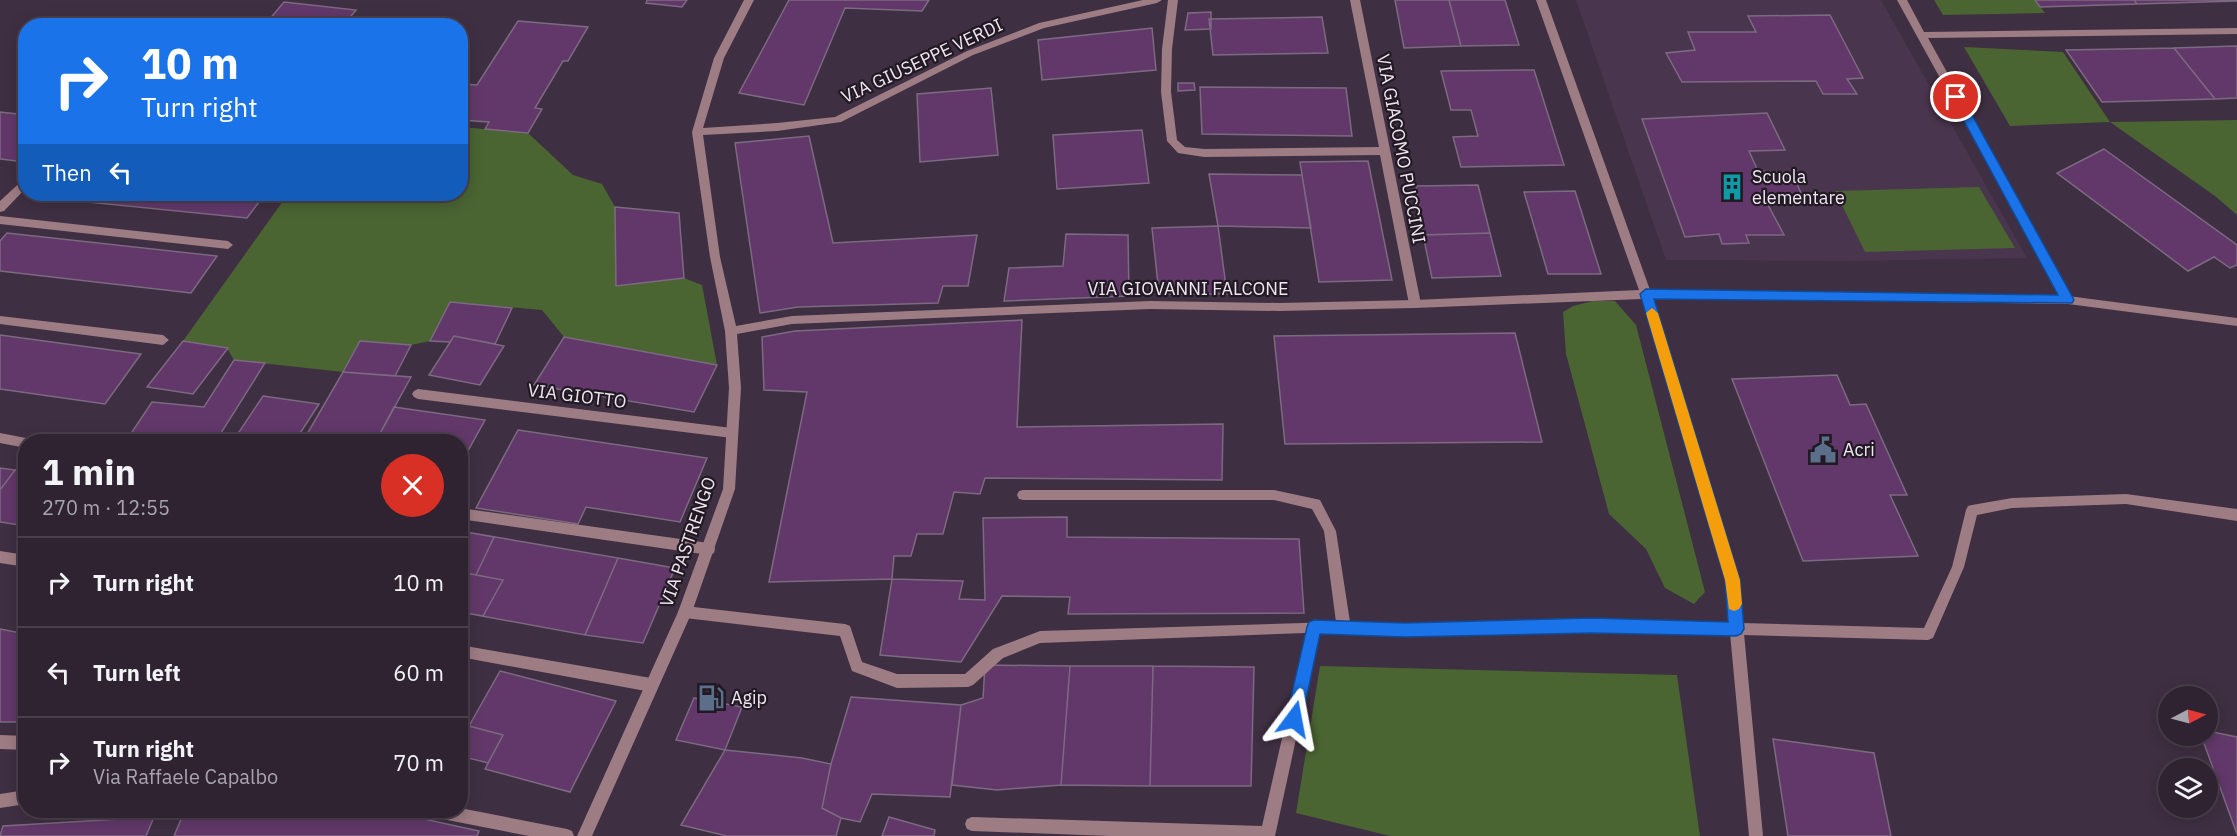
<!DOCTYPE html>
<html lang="en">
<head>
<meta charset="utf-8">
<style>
	:root { --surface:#2f2332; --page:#372b3a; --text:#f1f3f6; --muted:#a7a4ac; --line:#4a404d }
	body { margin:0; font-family:"IBM Plex Sans",sans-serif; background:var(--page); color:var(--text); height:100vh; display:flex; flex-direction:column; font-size:22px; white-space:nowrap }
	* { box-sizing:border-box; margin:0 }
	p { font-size:20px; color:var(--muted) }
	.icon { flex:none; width:33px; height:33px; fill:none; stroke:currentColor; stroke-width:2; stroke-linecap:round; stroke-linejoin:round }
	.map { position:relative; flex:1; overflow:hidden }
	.side { position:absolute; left:18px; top:434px; width:450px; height:384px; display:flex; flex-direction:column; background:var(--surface); border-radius:24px; box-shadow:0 3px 15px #0003,0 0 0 2px var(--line) }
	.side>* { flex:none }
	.banner { position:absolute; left:18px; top:18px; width:450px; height:183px; border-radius:24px; box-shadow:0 3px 15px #0003,0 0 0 2px var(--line); background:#1a73e8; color:#fff; overflow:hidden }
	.needle { width:39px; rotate:84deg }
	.fabs { position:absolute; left:2158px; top:686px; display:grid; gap:12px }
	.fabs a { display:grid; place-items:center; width:60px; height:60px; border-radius:50%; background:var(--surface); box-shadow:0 3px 15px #0003,0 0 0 2px var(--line); font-size:30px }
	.pin { position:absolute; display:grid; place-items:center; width:51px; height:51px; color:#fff; margin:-26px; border:3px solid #fff; border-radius:50%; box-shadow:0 2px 6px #0007 }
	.me { position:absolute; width:66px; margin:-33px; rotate:13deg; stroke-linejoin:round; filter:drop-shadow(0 0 4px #0008) }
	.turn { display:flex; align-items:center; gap:21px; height:126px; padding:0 24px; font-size:27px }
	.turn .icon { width:78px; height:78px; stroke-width:2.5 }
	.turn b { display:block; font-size:42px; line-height:51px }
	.then { display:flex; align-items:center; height:57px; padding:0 24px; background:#0003; gap:12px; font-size:22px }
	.round { display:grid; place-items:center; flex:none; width:63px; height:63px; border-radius:32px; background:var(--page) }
	.summary { display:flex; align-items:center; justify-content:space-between; height:102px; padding:0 24px }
	h1 { font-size:36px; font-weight:700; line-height:45px }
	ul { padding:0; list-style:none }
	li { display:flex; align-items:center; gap:18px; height:90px; padding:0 24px; border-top:2px solid var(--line) }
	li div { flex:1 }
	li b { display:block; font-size:22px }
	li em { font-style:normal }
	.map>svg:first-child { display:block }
	.built { fill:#49354e }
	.green { fill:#4a6432 }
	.building { fill:#62386a; stroke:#7c6a80; stroke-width:1.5 }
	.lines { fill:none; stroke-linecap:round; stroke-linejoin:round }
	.lane { fill:#9e7c84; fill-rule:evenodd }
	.street { fill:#9e7c84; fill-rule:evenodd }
	.route { fill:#1a73e8; stroke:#114b97; stroke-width:1.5 }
	.slow { fill:#f59e0b }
	.labels { text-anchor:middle; stroke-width:4.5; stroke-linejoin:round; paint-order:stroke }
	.street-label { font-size:18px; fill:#f0e5f2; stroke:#211a23 }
	.poi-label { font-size:18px; fill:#f0e5f2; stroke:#211a23; text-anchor:start }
</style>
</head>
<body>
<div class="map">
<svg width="2237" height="836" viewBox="0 0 2237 836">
	<rect width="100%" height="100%" fill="#3f2f42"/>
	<path class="built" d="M1576,0h305l146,258 -176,3 -185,-1z"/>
	<path class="green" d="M1934,0h101l10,13 -102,2z
		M1964,47l99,5 47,70 127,-2v95l-22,-19 -105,-74 -100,4z
		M461,127l67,6 45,42 29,9 13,23 1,79 68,-8 18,7 15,80 -153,-28 -22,-27 -91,-8 -21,39 -19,4 -51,-4 -17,31 -109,-12 -7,-12 -44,-7 105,-147h172z
		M1979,187l36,61 -150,4 -30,-61z
		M1593,301h22l21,24 69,267 -11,12 -29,-16 -19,-39 -37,-35 -43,-160 -3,-42 10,-6z
		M1320,666l357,9 23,161h-310l-94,-23z"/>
	<path class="building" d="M647,0h40l-5,7 -36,-4z
		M789,0h140l-7,11 -77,-3 -41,97 -65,-12z
		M1395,0h54l12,46 -57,2z
		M1449,0h56l14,45 -58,1z
		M2035,0h99l3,4 -97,3z
		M2134,0h103v1l-100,3z
		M284,2l72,8 -13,16h-38l-37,-5z
		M1211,12v17l-26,1 3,-17z
		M1830,15l33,63 -16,1 10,15h-34l-7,-13 -134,1 -16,-29 29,-3 -7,-18h68l-8,-16z
		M1322,17l6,36 -115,2 -4,-36z
		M518,21l70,6 -20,34h-5l-28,47 7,1 -14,24 -43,-4 4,-7 -29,-2v-36l17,1z
		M1152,28l4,42 -114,10 -4,-40z
		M2237,46v52l-22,1 -41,-51z
		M2174,48l41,51 -113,3 -36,-52z
		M1534,70l30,95 -103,2 -8,-30 25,-1 -7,-26h-20l-10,-39z
		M1178,83h16l1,7 -17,1z
		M1200,87l146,1 6,48 -150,-2z
		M991,88l7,67 -78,7 -3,-68z
		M0,112l26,3 -1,47 -25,-3z
		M1767,113l18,37 -36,1 9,20 34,2 14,31 -40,-3 18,34h-38l3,8 -27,1 -3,-10 -34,3 -43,-118z
		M1142,130l7,53 -92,6 -4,-54z
		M809,136l24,107 144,-8 -9,51h-25l-5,17 -140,4 -38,6 -25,-170z
		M2104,149l133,96v20l-7,3 -16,-11 -26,14 -131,-98z
		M1368,161l24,119 -73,2 -19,-120z
		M1209,174l93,1 9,53 -93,-2z
		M1478,185l12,48 -67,2 -7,-49z
		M1575,191l26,83h-53l-24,-82z
		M40,194h225l-18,24 -210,-21z
		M615,207l64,6 5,65 -68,8z
		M1218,226l9,68h-68l-7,-66z
		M7,233l210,23 -26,37 -191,-22v-30z
		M1490,233l11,43 -69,2 -9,-43z
		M1066,234l62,1 1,61 -125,5 5,-33 54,-2z
		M450,302l62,6 -17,36 -41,-8 -4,6 -20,-1z
		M1022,320l-5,107 206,-3 -1,56 -237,-2 -5,16 -26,-2 -11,42h-26l-6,22h-17l-2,23 -123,3 38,-190 -43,-2 -2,-53 33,-6z
		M1515,333l27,109 -257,2 -11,-108z
		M0,335l141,19 -36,50 -105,-15z
		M454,336l50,10 -24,39 -51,-10z
		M564,337l153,28 -23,47 -160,-27z
		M183,341l45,7 -35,46 -46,-7z
		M360,341l51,4 -16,31 -52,-4z
		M234,360l31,3 -49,78h-90l26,-39 52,5z
		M343,372l68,5 -35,64h-73z
		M1837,375l13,30 16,-1 41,91h-17l28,61 -115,5 -71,-182z
		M263,396l56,8 -24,37h-62z
		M394,407l91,13 -25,45v-24h-84z
		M518,430l189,28 -27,64 -94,-15 -8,17 -102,-16z
		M0,468l15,2 -15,20z
		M15,470l11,1v55l-26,-4v-32z
		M1067,517v20l232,2 5,74 -236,1 2,-17 -68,-1 -41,66 -81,-7 12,-76 71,2 -4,18 26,1 -2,-82z
		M460,531l158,27 -33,77 -125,-23z
		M460,531l34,6 -18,38 -16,-3z
		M618,558l57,10 -32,75 -58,-8z
		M460,572l43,8 -20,36 -23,-4z
		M0,629l26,5 -2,88h-24z
		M985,665l85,1 -9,119 -64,5 -45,-5 9,-80 22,-7z
		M1070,666h83l-3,120 -89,-1z
		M1153,666l101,1 -3,119h-101z
		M500,671l116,30 -46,91 -85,-23 18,-34 -34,-9z
		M851,697l110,8 -11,92 -78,-3 -12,28 -19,-4 -19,-10 9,-44z
		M694,698l48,9 -17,43 -49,-10z
		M469,726l34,9 -15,28 -28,-7v-15z
		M2208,731l29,6v97l-36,-99h7z
		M1773,739l101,14 17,83h-103z
		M725,750l77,8 29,6 -9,44 19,10 -5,18h-109l-46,-11z
		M185,810h198l96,21 -2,5h-303z
		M154,817l-8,19h-146l3,-10z
		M889,817l46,13 -1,6h-52z"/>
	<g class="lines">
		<path class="lane" d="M1168,0h10l-6,49 -1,43 6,48 8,7 19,2 175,-2 -29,-147h10l61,304 -2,3h-8l-2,-3 -29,-149 -176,2 -26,-4 -11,-12 -6,-49 1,-43z
			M1897,0h10l17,32 313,-4v6l-309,4 144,259 2,3 -2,3h-8z
			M26,177v11l-22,23 -4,1v-11z
			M0,216l228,25 5,4 -5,4 -228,-25z
			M0,316l163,19 6,5 -6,5 -163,-21z
			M418,389l314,39 4,1 2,4 -2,4 -4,1 -314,-39 -4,-2 -2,-3 2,-3z
			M0,433l26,5 5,3h-5v7l-26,-5z
			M1023,490h251l42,9 4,1 16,31 14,91 55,2 186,-5 333,9 28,-61 14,-57 2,-4 4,-1 40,-7 114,-4 111,15v12l-111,-17 -114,4 -35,7 -13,52 -31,71 -5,2 -337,-9 -186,5 -86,-3 -44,203h-165l-138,-5 -5,-2 -2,-5 2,-5 5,-2 290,9 44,-193 -266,10 -37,15 -30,27 -5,2 -71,1 -45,-17 -12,-35 -155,-18 -5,-2 -2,-4 2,-4 5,-2 160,18 5,2 12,36 35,12h68l28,-25 47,-18 296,-9 -12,-91 -12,-22 -38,-9h-251l-4,-1 -2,-4 2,-4z
			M460,508l249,35 5,2 1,4 -1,4 -5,2 -249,-36z
			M0,551l26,4v12l-26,-4z
			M460,645l191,33 5,2 2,5 -2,5 -5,2 -191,-35z"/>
		<path class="street" d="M744,0h10l-30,58 -21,70 74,-5 58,-6 132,-66 72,-28 104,-23h19l-5,3 -113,25 -71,27 -132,67 -64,9 -74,4 17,122 16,69 56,-10 358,-15 129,2 136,-3 224,-10 -103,-290h10l104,290 418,6 169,22v8l-169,-22 -415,-6 86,282 24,256h-14l-24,-256 -83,-281 -227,9 -136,3 -129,-2 -358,15 -55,10 4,54 -6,101 -43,123 -100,224h-15l101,-224 45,-123 6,-101 -4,-57 -15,-74 -18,-125 22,-74z
			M0,735l26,1v14l-26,-1z
			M26,790v14l-26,4v-14z
			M460,808l107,21 5,2 2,5h-45l-97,-19 -5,-2 -2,-5h35z"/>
	</g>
	<path class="route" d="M1956,93l6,4 110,199 2,4 -2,3 -418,-4 86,281 4,49 -3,5 -5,2 -145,-3 -186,4 -85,-3 -18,85 -2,5 -6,2 -6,-2 -2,-5 21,-92 2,-5 5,-2 91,3 186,-5 137,4 -3,-42 -85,-286 6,-5 412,6 -107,-198z"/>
	<path class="slow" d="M1652,308l6,5 82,267 2,24 -3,5 -5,2 -5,-2 -4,-29 -79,-267z"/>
	<defs>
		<g id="building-bare" transform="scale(2.07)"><path d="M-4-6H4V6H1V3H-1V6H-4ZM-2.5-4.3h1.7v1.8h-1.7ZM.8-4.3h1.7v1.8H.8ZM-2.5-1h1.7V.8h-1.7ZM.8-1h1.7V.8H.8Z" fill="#0f9aa8" stroke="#211a23" stroke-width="2.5" paint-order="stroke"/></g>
		<g id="civic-bare" transform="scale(2.07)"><path d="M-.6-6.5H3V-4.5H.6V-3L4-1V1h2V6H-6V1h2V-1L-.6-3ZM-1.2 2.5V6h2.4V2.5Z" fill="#5c6f8a" stroke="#211a23" stroke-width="2.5" paint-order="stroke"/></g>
		<g id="fuel-bare" transform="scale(2.07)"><path d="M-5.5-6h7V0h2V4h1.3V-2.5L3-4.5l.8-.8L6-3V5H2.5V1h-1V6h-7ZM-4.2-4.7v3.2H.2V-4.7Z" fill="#5c6f8a" stroke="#211a23" stroke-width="2.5" paint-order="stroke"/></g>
	</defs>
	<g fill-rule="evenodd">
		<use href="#building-bare" x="1732" y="187"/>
		<use href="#civic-bare" x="1823" y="450"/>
		<use href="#fuel-bare" x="711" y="698"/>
	</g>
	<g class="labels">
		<g class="street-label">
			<text transform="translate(922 61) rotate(-25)" y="6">VIA GIUSEPPE VERDI</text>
			<text transform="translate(1401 149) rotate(79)" y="6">VIA GIACOMO PUCCINI</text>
			<text x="1188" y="295">VIA GIOVANNI FALCONE</text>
			<text transform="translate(577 396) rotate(7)" y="6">VIA GIOTTO</text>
			<text transform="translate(688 542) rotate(-71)" y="6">VIA PASTRENGO</text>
		</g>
		<g class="poi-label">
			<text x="1752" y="183">Scuola<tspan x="1752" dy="21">elementare</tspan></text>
			<text x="1843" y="456">Acri</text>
			<text x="731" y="704">Agip</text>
		</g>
	</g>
</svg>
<div class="fabs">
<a><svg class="needle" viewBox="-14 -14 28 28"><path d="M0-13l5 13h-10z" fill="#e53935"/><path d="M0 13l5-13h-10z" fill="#a7a4ac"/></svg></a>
<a><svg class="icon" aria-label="layers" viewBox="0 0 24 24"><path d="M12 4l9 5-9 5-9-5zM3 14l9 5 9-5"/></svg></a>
</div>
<div class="pin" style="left:1956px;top:97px;background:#d93025"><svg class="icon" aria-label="arrive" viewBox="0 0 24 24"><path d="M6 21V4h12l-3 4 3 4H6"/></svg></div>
<svg class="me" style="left:1294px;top:719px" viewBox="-20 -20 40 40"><path d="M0-17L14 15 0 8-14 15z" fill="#1a73e8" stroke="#fff" stroke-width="4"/></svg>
<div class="banner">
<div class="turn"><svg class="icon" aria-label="right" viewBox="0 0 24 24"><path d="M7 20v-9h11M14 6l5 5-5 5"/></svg><div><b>10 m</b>Turn right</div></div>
<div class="then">Then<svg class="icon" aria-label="left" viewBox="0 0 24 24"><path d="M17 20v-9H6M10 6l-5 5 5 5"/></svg></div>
</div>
<section class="side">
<div class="summary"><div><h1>1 min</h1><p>270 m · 12:55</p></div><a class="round" style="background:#d93025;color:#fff"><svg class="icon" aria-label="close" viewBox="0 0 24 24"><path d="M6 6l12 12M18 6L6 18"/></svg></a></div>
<ul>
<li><svg class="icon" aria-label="right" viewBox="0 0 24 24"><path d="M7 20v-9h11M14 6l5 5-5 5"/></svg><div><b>Turn right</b></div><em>10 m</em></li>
<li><svg class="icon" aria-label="left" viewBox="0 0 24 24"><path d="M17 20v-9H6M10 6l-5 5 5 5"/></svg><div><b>Turn left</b></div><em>60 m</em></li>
<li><svg class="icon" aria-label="right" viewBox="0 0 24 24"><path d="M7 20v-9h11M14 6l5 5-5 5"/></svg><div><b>Turn right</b><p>Via Raffaele Capalbo</p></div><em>70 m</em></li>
</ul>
</section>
</div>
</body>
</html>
